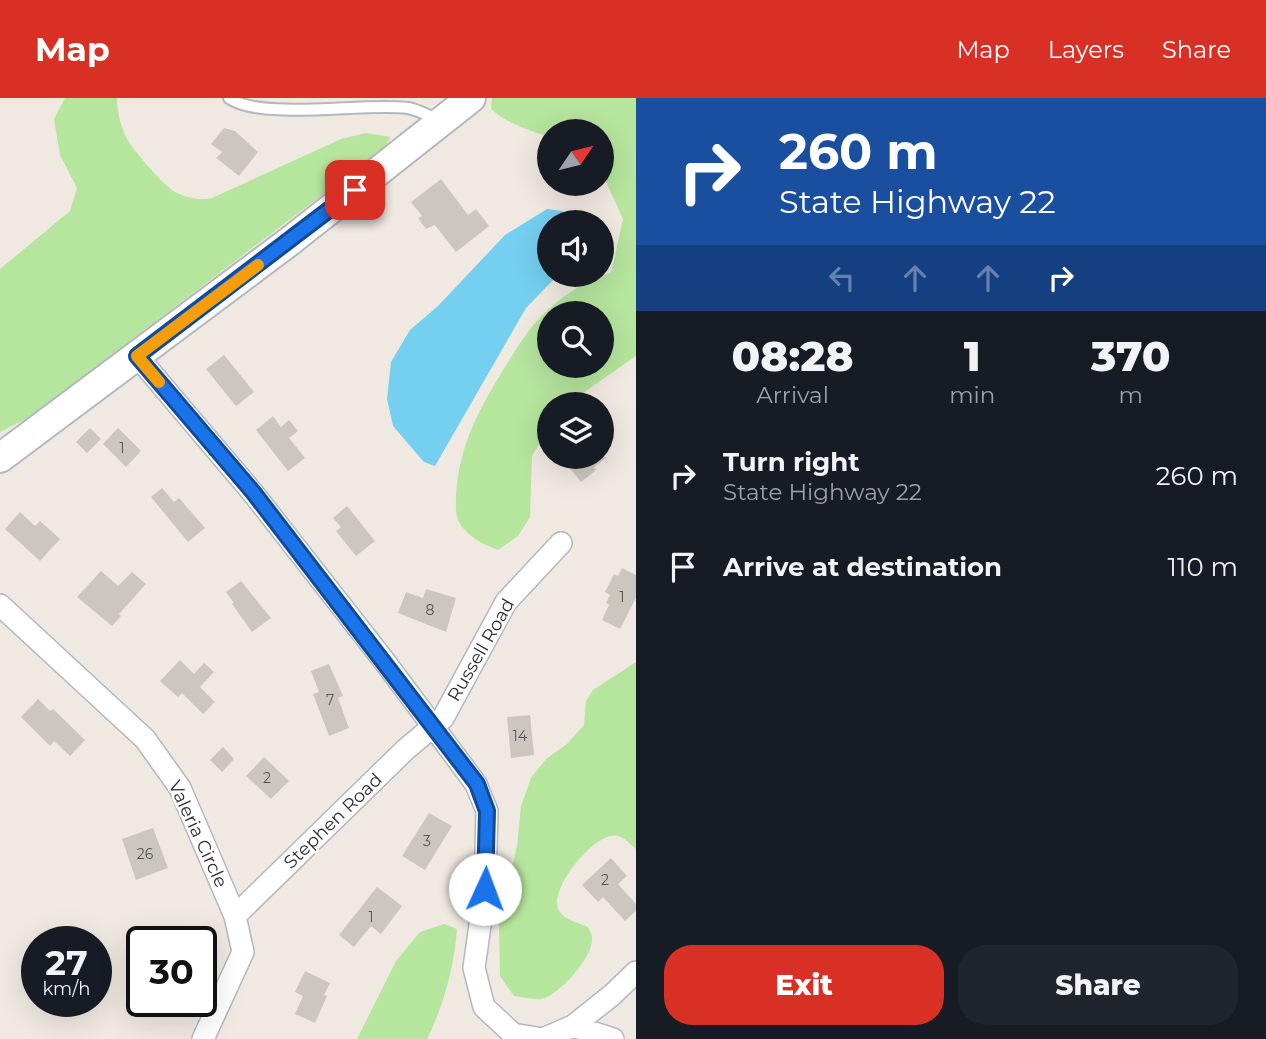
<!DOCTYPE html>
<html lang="en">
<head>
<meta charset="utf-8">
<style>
	:root { --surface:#171b24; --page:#20242c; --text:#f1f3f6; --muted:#9ea1a6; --accent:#d93025 }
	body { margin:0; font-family:Montserrat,sans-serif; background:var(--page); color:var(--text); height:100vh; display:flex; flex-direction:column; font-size:26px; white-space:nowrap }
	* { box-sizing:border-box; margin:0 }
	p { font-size:23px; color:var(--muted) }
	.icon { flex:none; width:38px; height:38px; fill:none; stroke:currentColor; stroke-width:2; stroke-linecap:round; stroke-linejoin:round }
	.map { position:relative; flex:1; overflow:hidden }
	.details { display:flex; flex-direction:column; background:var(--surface); width:630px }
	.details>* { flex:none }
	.hud { background:#1a4fa0; color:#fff; overflow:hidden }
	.needle { width:46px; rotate:55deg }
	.controls { position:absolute; left:537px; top:21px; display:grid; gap:14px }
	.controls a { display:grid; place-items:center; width:77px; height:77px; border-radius:50%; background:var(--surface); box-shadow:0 7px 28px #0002; font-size:35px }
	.speed { position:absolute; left:21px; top:828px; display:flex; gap:14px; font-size:35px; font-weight:700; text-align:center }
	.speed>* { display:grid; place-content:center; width:91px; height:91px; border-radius:50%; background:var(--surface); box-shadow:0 7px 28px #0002; line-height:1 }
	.speed small { font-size:18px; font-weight:400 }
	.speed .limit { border:4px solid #111; border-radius:10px; background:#fff; color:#111 }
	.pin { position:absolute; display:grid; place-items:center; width:60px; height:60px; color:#fff; margin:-30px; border-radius:14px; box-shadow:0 4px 10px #0006 }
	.me { position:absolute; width:77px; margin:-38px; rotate:2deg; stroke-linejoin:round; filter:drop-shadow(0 0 5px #0008) }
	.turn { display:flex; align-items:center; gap:24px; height:147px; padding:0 28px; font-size:32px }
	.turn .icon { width:91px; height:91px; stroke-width:2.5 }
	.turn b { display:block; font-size:49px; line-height:60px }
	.lanes { display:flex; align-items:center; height:66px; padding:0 28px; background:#0003; justify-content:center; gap:35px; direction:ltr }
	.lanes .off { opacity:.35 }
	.eta { display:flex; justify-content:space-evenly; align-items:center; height:119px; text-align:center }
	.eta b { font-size:42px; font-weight:800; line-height:49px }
	.button { display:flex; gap:14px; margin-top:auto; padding:14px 28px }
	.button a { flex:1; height:80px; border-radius:28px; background:var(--accent); color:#fff; font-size:28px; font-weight:800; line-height:80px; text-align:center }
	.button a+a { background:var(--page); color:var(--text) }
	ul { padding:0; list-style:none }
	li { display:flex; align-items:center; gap:21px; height:91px; padding:0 28px }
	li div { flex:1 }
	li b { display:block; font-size:26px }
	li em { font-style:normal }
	header { display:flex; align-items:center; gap:42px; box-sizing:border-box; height:98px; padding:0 35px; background:var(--accent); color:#fff }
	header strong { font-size:33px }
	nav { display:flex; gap:38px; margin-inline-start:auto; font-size:24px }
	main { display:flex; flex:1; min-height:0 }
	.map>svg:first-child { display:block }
	.green { fill:#b6e59e; fill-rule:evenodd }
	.water { fill:#75cff0 }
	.building { fill:#cbc7bf }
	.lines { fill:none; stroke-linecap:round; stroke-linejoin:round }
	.lane-casing { stroke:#b4b7c1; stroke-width:14 }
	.street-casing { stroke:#b4b7c1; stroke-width:24 }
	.secondary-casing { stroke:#b4b7c1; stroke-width:32 }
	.lane { stroke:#fff; stroke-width:10 }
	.street { stroke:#fff; stroke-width:21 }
	.secondary { stroke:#fff; stroke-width:28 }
	.route-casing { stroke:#114b97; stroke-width:18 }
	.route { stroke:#1a73e8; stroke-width:12 }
	.slow { stroke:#f59e0b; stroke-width:12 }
	.labels { text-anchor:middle; stroke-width:5; stroke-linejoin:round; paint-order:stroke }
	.number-label { font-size:14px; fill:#555452 }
	.street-label { font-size:18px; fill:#2e2e2e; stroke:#fff }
</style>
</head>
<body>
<header>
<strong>Map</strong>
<nav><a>Map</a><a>Layers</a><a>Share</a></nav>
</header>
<main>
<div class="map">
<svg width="636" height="941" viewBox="0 0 636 941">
	<rect width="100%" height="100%" fill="#efe9e1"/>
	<path class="green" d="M65,0h52c0,13 3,25 8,37 5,12 39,51 50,57 12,6 24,9 37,6l129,-59 25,-6 25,4 -6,10 -355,270 -30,15v-163l70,-58 7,-23 -17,-33 -6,-36z
		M492,0h144v258l-53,37 -11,11h-22l-1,24 -17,28 -2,61 -12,19 -20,14c-15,-6 -31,-13 -39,-28 -4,-8 -3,-17 -3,-26 3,-53 25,-90 52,-134 12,-19 25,-40 43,-55 16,-14 40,-30 60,-34l12,-54 -21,-46v-42h-52l-1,6c-21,-7 -41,-13 -58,-28zM550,215h52v53h-52z
		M636,564v187c-5,-4 -12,-12 -18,-13 -22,-6 -71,54 -59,75 6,9 20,12 29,16 1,3 4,7 4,10 3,19 -33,58 -50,62 -9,1 -19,-2 -28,-3l-14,-20 -1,-53 18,-77 4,-40 10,-28 15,-19 21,-15 17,-19 2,-24 7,-11z
		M444,826l13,5c-2,34 -14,79 -30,110h-70l39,-78 24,-29z"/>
	<path class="water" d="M547,111l15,2 16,11h-28v53h8l-32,33 -91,158 -11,-4 -31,-36 -6,-27 4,-37 19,-32 28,-24 67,-71z"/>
	<path class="building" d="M224,30l11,3 23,21 -19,24 -23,-18 6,-6 -11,-8z
		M441,81l27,36 8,-6 13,17 -33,26 -21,-27 -9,4 -8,-11 4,-2 -11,-14z
		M224,257l30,37 -18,14 -30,-37z
		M273,318l8,11 8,-7 9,11 -9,7 16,20 -17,13 -32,-41z
		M90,330l11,11 -14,14 -11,-11z
		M118,330l23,23 -15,16 -23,-23z
		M561,359h46l-13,10 2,3 -15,12z
		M162,390l12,14 5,-4 26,30 -17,14 -37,-45z
		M347,408l28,35 -19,15 -20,-25 5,-4 -8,-9z
		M20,414l15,14 5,-5 20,18 -20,22 -35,-32z
		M622,470l14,7v23l-16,31 -18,-9 7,-15 -3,-2 4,-8 -5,-3 9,-18 4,2z
		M101,473l17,15 14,-14 14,12 -27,30 2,2 -9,10 -35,-29z
		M241,483l30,37 -19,14 -20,-28 2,-1 -8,-11z
		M426,491l30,9 -10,34 -48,-19 8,-21 17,6z
		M180,562l14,14 10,-11 10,9 -14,15 15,15 -12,12 -21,-21 -4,4 -18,-16z
		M329,566l14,32 -5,2 11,30 -20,8 -16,-42 6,-2 -8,-21z
		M38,601l12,12 3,-2 32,31 -15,16 -16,-15 -4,5 -29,-29z
		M530,617l4,40 -23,3 -4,-41z
		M223,649l11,12 -12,13 -12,-12z
		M264,659l25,24 -18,18 -25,-23z
		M429,715l23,13 -27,44 -23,-14z
		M153,730l15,40 -32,12 -14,-41z
		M611,760l16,18 -9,8 18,20v7l-11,10 -22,-24 -5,5 -16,-17z
		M377,789l25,19 -21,28 -10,-8 -17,21 -15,-12z
		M305,873l25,12 -6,12 3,1 -12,27 -20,-9 8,-18 -8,-4z"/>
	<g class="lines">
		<g class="lane-casing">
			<path id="lane" d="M229,0c32,23 137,4 179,10 11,2 21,8 31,12"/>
		</g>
		<g class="street-casing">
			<path id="street" d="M137,258l116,137 132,169 91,122 11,27 -2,78 -11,79 10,39 29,27 30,5 30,-13 40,13
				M0,507l145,134 35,49 55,128 8,36 -40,87
				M235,818l170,-166 38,-32 63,-116 55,-59
				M573,928l39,-31 24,-23"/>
		</g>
		<g class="secondary-casing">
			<path id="secondary" d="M0,360l290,-217 181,-143"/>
		</g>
		<use href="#lane" class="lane"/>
		<use href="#street" class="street"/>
		<use href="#secondary" class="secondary"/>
	</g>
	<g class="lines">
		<g class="route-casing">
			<path id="route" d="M355,92l-218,166 116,136 224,292 10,27 -2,78"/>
		</g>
		<use href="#route" class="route"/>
		<path class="slow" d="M159,284l-22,-26 121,-91"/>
	</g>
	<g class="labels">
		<g class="number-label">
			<text x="122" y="355">1</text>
			<text x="622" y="504">1</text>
			<text x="430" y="517">8</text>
			<text x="330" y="607">7</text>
			<text x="520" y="643">14</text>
			<text x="267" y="685">2</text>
			<text x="427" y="748">3</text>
			<text x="145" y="761">26</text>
			<text x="605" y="787">2</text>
			<text x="371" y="824">1</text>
		</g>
		<g class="street-label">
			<text transform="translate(481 552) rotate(-60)" y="6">Russell Road</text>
			<text transform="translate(333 723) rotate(-44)" y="6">Stephen Road</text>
			<text transform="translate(198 736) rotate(65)" y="6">Valeria Circle</text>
		</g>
	</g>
</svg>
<div class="controls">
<a><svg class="needle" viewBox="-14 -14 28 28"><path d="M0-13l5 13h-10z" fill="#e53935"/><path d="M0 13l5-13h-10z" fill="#9ea1a6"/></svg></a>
<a><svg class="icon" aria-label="sound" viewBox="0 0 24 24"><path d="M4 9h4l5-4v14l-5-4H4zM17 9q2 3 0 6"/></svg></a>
<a><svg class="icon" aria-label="search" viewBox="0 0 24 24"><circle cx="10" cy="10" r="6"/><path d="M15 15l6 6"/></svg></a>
<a><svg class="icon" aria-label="layers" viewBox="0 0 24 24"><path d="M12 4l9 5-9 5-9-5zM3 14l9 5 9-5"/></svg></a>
</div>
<div class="speed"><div>27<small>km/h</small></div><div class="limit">30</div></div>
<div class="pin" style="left:355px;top:92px;background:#d93025"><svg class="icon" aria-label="arrive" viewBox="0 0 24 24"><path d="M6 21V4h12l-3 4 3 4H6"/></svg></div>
<svg class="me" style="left:485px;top:791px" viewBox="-20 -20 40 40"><circle r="19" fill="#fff"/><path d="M0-13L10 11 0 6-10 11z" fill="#1a73e8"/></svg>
</div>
<section class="details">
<div class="hud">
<div class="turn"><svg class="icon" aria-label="right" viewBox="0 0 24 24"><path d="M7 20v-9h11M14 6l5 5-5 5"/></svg><div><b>260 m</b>State Highway 22</div></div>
<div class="lanes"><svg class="icon off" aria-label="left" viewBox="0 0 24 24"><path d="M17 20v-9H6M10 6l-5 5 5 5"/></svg><svg class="icon off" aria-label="ahead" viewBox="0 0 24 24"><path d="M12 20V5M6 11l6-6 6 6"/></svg><svg class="icon off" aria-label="ahead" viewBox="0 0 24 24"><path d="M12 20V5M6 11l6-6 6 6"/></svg><svg class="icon" aria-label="right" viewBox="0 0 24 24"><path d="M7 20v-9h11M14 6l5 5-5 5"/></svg></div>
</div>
<div class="eta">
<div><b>08:28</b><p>Arrival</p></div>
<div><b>1</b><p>min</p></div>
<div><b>370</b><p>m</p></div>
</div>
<ul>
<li><svg class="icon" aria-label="right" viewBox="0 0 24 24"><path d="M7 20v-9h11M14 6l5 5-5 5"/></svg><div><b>Turn right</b><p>State Highway 22</p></div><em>260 m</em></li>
<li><svg class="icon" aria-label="arrive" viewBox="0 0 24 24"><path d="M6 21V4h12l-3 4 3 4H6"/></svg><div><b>Arrive at destination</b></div><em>110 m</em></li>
</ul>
<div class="button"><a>Exit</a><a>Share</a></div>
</section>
</main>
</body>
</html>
